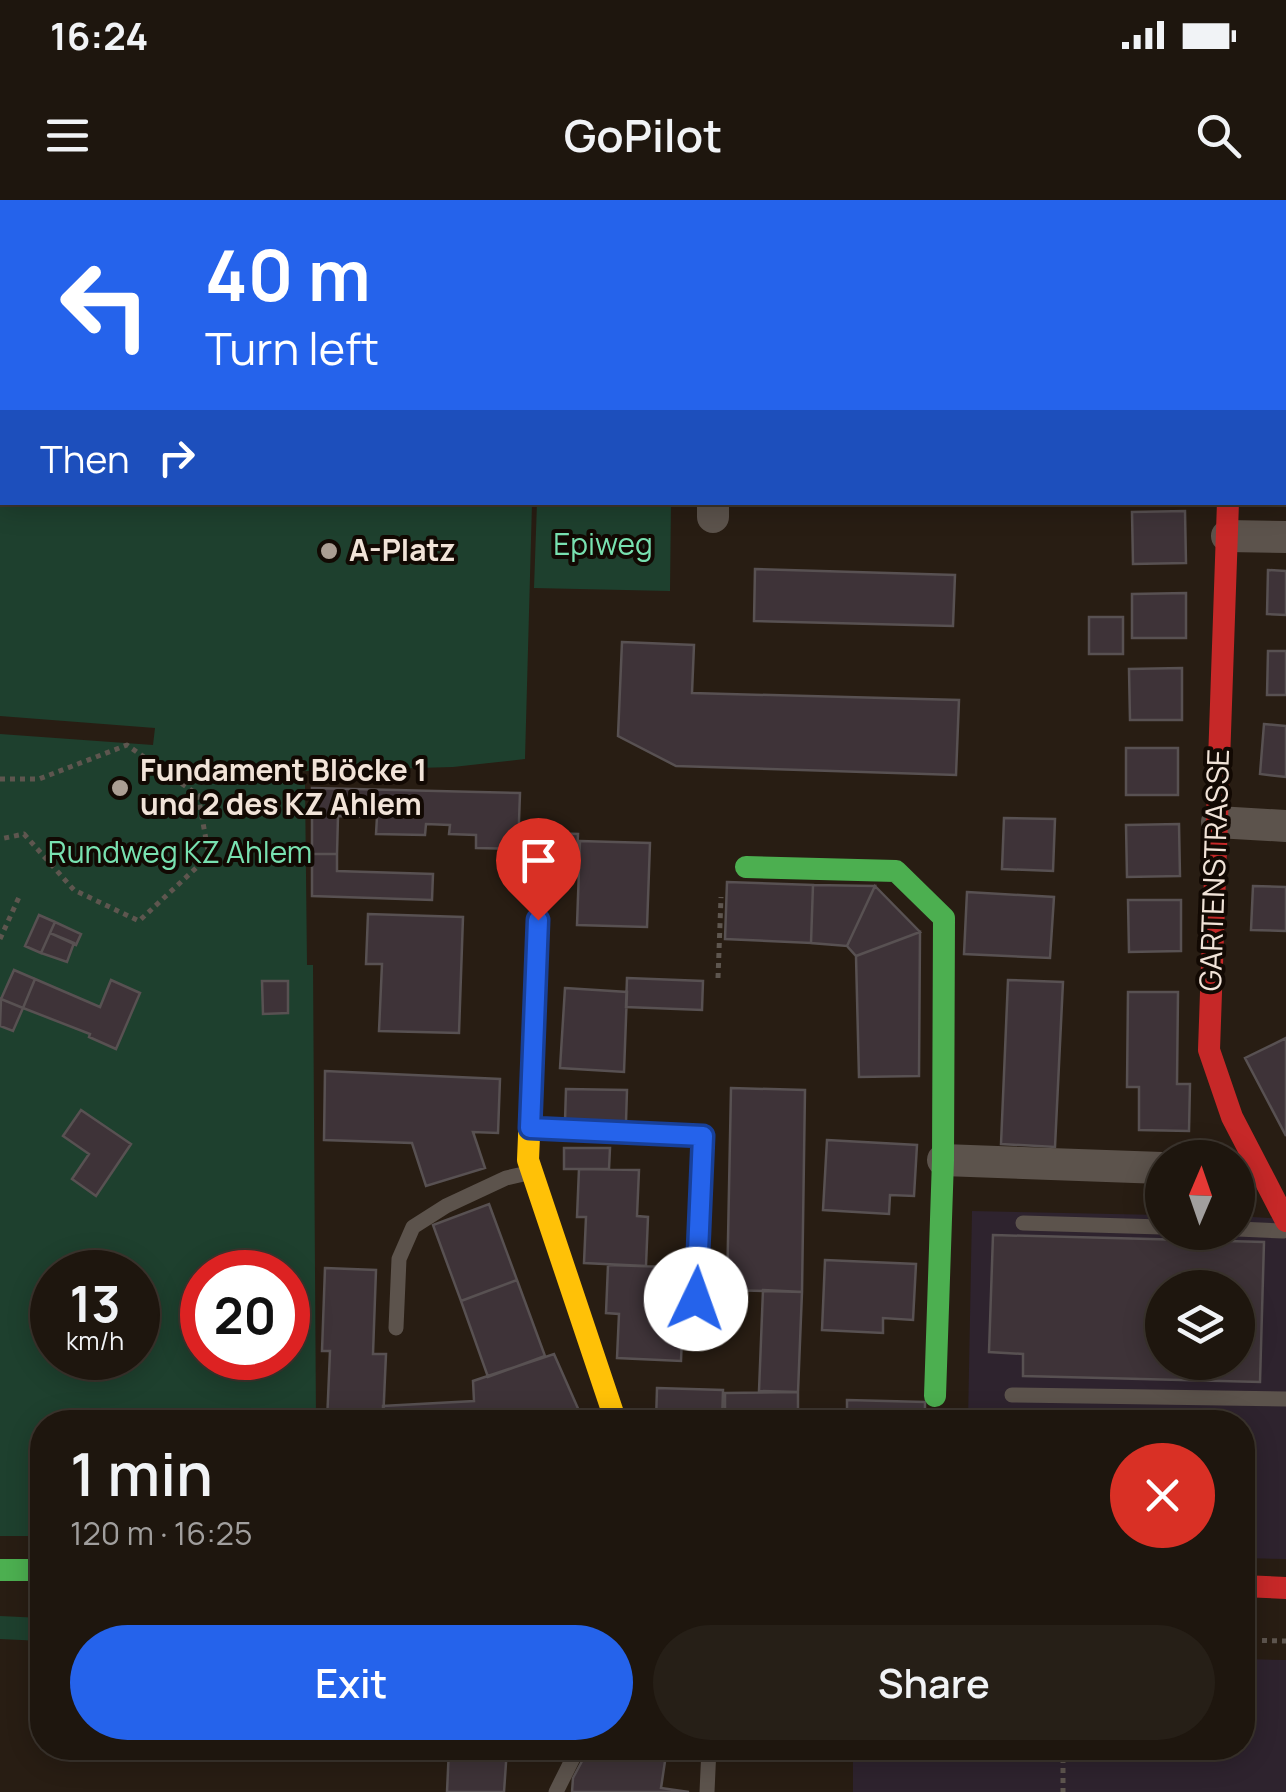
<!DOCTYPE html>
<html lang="en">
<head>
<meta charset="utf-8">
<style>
	:root { --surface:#1e160e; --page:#261f17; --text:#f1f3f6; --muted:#a19f9e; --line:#3c352e; --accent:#2563eb }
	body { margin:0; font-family:Manrope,sans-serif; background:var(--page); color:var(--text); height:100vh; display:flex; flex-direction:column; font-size:38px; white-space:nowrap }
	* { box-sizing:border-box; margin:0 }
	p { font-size:32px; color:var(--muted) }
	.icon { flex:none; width:55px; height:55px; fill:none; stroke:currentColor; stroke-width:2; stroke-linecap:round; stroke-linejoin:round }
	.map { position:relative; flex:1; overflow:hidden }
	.details { position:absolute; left:30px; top:1210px; width:1225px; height:350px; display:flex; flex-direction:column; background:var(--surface); border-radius:40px; box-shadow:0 5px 25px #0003,0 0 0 2px var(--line) }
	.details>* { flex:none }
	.top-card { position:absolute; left:0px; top:0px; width:1288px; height:305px; box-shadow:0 5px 25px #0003,0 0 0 2px var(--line); background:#2563eb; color:#fff; overflow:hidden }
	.needle { width:65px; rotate:2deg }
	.buttons { position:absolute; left:1145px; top:940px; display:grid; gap:20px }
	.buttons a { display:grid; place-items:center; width:110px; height:110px; border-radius:50%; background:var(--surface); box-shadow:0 5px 25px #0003,0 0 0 2px var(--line); font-size:50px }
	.speed { position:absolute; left:30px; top:1050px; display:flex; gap:20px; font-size:50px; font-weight:700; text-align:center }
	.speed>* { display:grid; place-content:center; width:130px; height:130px; border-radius:50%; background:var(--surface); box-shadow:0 5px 25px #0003,0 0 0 2px var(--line); line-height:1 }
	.speed small { font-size:25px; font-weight:400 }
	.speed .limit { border:15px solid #d22; background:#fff; color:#111 }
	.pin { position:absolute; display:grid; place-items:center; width:85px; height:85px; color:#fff; margin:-102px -42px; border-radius:50% 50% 50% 0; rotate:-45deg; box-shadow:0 0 10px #0007 }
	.pin .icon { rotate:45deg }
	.me { position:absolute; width:110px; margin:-55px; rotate:3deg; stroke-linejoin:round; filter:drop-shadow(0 0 8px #0008) }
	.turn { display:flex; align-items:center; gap:35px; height:210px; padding:0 40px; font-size:45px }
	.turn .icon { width:130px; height:130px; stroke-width:2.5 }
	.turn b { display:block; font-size:70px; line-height:85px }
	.then { display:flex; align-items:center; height:95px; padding:0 40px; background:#0003; gap:20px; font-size:38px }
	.round { display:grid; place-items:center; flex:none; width:105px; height:105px; border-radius:52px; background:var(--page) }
	.summary { display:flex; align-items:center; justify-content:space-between; height:170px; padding:0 40px }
	h1 { font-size:60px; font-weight:600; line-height:75px }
	.action { display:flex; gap:20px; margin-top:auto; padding:20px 40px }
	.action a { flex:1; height:115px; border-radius:60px; background:var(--accent); color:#fff; font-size:40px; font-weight:600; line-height:115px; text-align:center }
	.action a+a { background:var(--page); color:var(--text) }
	.status { display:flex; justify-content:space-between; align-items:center; height:70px; padding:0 50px; background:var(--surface); direction:ltr }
	.status svg { height:28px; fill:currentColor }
	header { display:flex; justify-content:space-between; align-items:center; height:130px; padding:0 40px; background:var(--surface); font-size:45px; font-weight:600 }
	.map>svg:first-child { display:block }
	.commercial { fill:#2e232e; fill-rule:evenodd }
	.green { fill:#1e402e; fill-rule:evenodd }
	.building { fill:#3e3338; stroke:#585152; stroke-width:2.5; fill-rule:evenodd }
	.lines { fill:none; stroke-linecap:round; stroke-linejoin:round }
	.path { stroke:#5e564f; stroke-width:5; stroke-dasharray:5 5; stroke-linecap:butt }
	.lane { stroke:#5c534c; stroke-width:15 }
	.street { stroke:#5c534c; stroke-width:32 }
	.fast { stroke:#4caf50; stroke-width:22 }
	.slow { stroke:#ffc107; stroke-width:22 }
	.jam { stroke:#c62828; stroke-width:22 }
	.route-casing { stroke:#184099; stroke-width:25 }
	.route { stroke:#2563eb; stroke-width:18 }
	.poi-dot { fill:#ab9e93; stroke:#120903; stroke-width:4 }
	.labels { text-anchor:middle; stroke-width:8; stroke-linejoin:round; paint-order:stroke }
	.park-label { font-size:30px; fill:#78e1b0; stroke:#120903 }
	.poi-label { font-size:30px; font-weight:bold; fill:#f1e3d8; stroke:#120903; text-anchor:start }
	.street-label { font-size:30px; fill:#f1e3d8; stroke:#120903 }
</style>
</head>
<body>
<div class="status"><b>16:24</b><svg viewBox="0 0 49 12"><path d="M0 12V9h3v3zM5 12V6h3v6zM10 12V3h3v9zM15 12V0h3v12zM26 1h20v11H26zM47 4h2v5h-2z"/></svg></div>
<header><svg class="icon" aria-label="menu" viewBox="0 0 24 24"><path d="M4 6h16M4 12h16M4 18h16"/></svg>GoPilot<svg class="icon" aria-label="search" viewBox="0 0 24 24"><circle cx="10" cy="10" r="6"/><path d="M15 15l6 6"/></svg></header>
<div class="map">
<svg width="1286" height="1592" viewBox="0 0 1286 1592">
	<rect width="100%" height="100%" fill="#281d13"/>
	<path class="commercial" d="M972,1011l190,4v17h76v-16l48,3v340l-43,-1 -1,-136h-274zM1162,1088h76v74h-76z
		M1243,1459l43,1v132h-433v-30l-48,-14h437z"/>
	<path class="green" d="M0,0h541l-539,2v300l530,1 -7,256 -72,8 -181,5 33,12 2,181h6l3,457h-274v114h-42v-802l153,11 2,-17 -155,-12zM52,1072h86v86h-86zM202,1072h86v86h-86z
		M537,303h134l-1,88 -136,-3z
		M0,1416l42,2v23l-42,-2z"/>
	<path class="building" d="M778,0h95l-96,2z
		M873,0h99l-99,2z
		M1185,311l1,52 -53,1 -1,-52z
		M755,369l200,6 -2,51 -199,-5z
		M1268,370l18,1v44l-19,-1z
		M1186,393v45h-54v-44z
		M1089,417h34v37h-34z
		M622,442l72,3 -2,48 267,7 -3,75 -280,-9 -58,-30z
		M1268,451h18v44h-19z
		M1182,468v52h-52l-1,-51z
		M1264,524l22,2v51l-26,-3z
		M1126,548h52v47h-52z
		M312,588l208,5 -2,56 -42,-1v-13l-27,-1 1,-9 -24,-1 -1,11 -49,-1 1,-17 -39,-1 -1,38h-25z
		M1004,618l51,1 -2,52 -51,-2z
		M1179,624l1,52 -53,1 -1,-52z
		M548,633l30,1 -2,40h-29z
		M580,641l70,2 -3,84 -70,-2z
		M312,654h25v17l96,3 -1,26 -120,-4z
		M727,682l86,3 -2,58 -86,-4z
		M813,685l62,1 -28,60 -36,-3z
		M875,686l45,46 -64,24 -9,-10z
		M1253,686l33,1v44l-35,-1z
		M967,692l87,5 -4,61 -86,-4z
		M1128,700h53v51l-52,1z
		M368,714l95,3 -4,116 -80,-2 3,-67h-16z
		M39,715l16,7 -14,31 -16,-7z
		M55,722l26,12 -5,11 -26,-12z
		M920,732l-1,144 -60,1 -3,-121z
		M50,733l24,10 -7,19 -26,-9z
		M14,770l21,9 -12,29 -22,-9z
		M627,778l76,3 -1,29 -76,-3z
		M35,779l65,28 11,-27 29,13 -24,56 -27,-12 1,-3 -67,-26z
		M1008,780l55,2 -8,165 -54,-3z
		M262,781h26v32l-25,1z
		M565,788l62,4 -3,80 -64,-4z
		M1128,792h50l-1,92h13l-1,47 -50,-1v-43h-12z
		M1,799l22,9 -10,23 -13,-5z
		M1286,838v98l-41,-78z
		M325,871l175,8 -2,54 -25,-1 12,36 -59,18 -14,-43 -88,-3z
		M731,888l74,2 -3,202 -75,-2z
		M566,889l61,1 -1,32 -61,-1z
		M81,910l50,34 -35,52 -24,-17 17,-25 -26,-18z
		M827,940l90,5 -3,51 -24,-1 -1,19 -66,-4z
		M564,948h46l-1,21h-45z
		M579,969l60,1 -2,46 11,1 -2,49 -62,-3 2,-46h-9z
		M489,1004l28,76 -56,21 -28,-76z
		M993,1035l271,7 -4,140 -237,-6v-22l-34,-2zM1162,1088h76v74h-76z
		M825,1060l91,4 -3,56 -30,-2v15l-61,-3z
		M608,1065l61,2 -2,42 16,1 -2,51 -64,-3 2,-44 -13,-1z
		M325,1068l51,2 -3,84h13l-3,68h-56l3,-71h-8z
		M517,1080l28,76 -57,21 -27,-76z
		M763,1090l39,2 -4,100 -39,-1z
		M554,1154l26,59v9h-197v-16l91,-5 -1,-20z
		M657,1188l66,2 -1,32h-66z
		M798,1192v30h-73v-29z
		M847,1200l78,2v20h-78z
		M449,1548h58l-3,44h-57z
		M589,1548h78l-6,40 28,4h-117l1,-14z"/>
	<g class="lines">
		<path class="path" d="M0,579h39l88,-34 71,50 11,61 -70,65 -65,-31 -50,-56 -24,5
			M0,739l20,-44
			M718,778l3,-81
			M1242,1440l44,1
			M1063,1548v44"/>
		<path class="lane" d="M533,928l170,8 -7,163
			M1023,1023l139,4
			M1238,1029l45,2
			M396,1128l3,-69 14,-32 33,-21 60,-28 22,-5
			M1012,1195l274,4
			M556,1592l22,-44
			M707,1592l2,-44"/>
		<path class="street" d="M723,2v-2
			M1256,2l1,-2
			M713,317v-15
			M1227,336l59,1
			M1217,622l69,4
			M943,960l219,8"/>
		<path class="fast" d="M746,667l150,4 48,47 -1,242 -8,236
			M0,1370h42"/>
		<path class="slow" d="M538,721l-10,239 88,262"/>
		<path class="jam" d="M1228,302l-19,548 23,67 54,104
			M1242,1386l44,2"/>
	</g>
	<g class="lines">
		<g class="route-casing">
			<path id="route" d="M538,720l-8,208 173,8 -7,163"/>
		</g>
		<use href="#route" class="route"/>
	</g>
	<g class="poi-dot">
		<circle cx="329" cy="351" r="10"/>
		<circle cx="120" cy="588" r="10"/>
	</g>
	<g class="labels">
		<g class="park-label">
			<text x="603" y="355">Epiweg</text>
			<text x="180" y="663">Rundweg KZ Ahlem</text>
		</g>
		<g class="poi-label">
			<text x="349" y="361">A-Platz</text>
			<text x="140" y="581">Fundament Blöcke 1<tspan x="140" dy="34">und 2 des KZ Ahlem</tspan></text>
		</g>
		<g class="street-label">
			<text transform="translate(1215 670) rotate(-88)" y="10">GARTENSTRASSE</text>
		</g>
	</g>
</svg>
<div class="buttons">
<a><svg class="needle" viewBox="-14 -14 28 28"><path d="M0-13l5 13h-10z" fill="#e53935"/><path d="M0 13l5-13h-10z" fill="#a19f9e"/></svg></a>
<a><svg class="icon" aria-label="layers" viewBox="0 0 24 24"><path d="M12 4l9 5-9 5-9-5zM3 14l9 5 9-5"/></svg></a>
</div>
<div class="speed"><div>13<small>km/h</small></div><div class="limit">20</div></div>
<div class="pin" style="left:538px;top:720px;background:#d93025"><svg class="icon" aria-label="arrive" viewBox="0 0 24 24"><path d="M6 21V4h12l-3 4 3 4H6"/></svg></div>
<svg class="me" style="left:696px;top:1099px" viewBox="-20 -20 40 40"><circle r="19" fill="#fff"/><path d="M0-13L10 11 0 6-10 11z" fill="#2563eb"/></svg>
<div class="top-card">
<div class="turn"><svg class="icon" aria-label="left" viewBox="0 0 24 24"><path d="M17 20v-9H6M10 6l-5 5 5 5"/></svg><div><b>40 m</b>Turn left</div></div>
<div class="then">Then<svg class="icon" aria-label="right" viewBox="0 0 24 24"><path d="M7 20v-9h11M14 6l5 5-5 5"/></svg></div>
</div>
<section class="details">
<div class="summary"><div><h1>1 min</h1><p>120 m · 16:25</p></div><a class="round" style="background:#d93025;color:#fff"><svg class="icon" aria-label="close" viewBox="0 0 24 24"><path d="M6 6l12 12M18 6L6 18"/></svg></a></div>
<div class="action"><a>Exit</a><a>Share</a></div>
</section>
</div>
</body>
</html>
